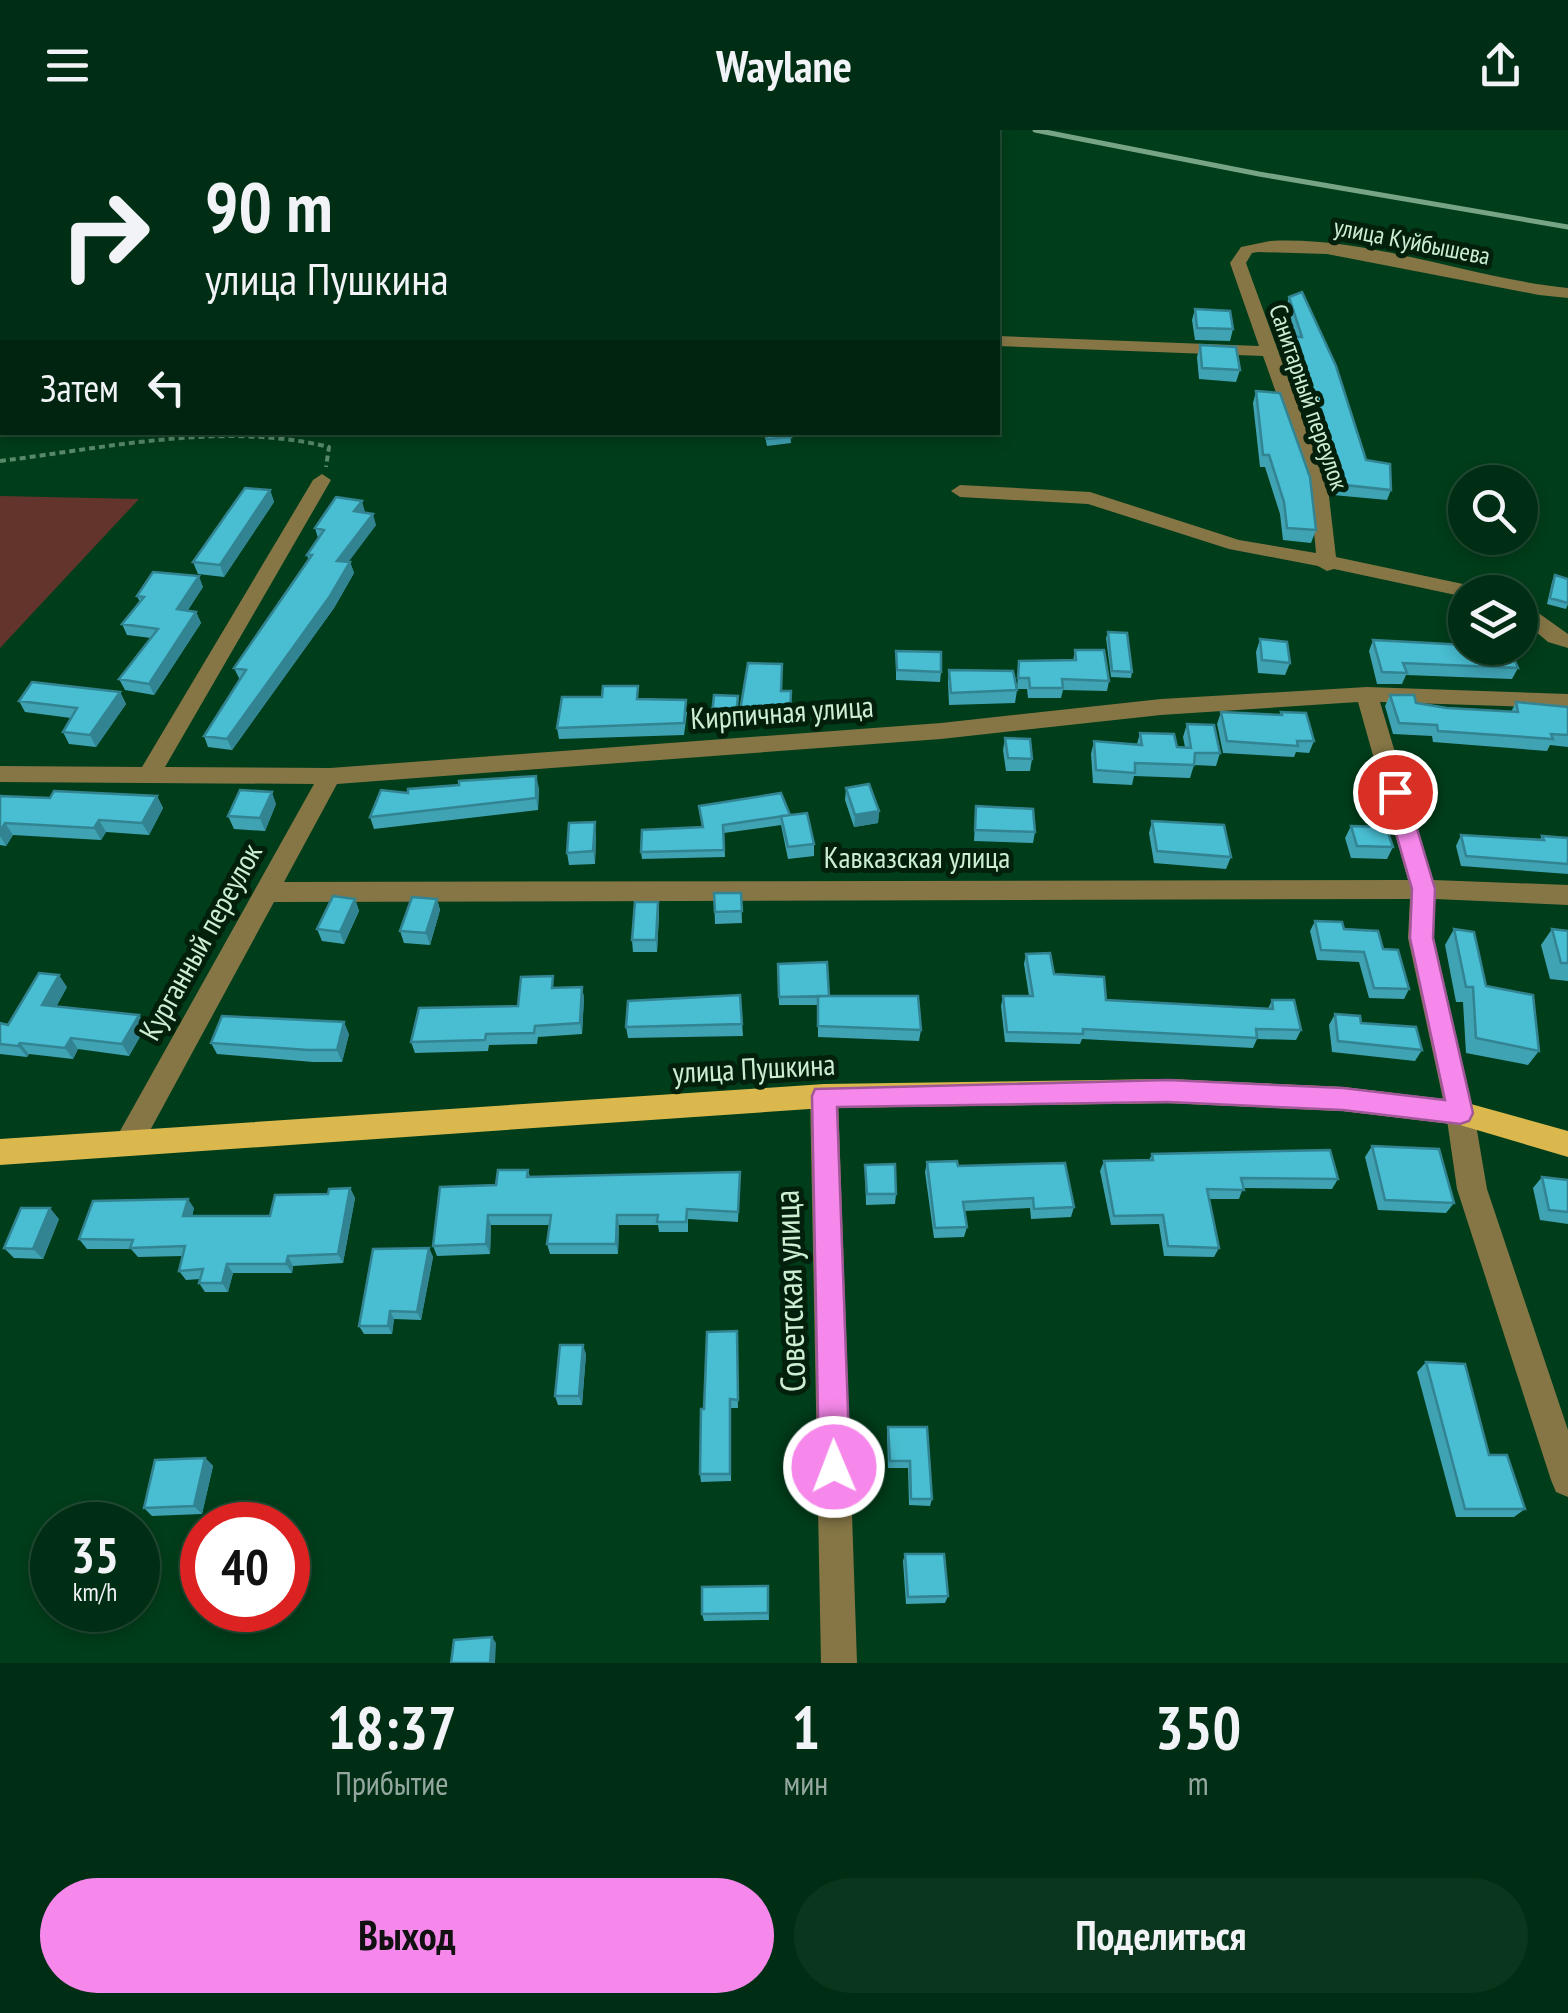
<!DOCTYPE html>
<html lang="ru">
<head>
<meta charset="utf-8">
<style>
	:root { --surface:#002e14; --page:#0a361d; --text:#f1f3f6; --muted:#95a8a0; --line:#224a34; --accent:#f788eb }
	body { margin:0; font-family:"PT Sans Narrow",sans-serif; background:var(--page); color:var(--text); height:100vh; display:flex; flex-direction:column; font-size:38px; white-space:nowrap }
	* { box-sizing:border-box; margin:0 }
	p { font-size:32px; color:var(--muted) }
	.icon { flex:none; width:55px; height:55px; fill:none; stroke:currentColor; stroke-width:2; stroke-linecap:round; stroke-linejoin:round }
	.map { position:relative; height:1533px; overflow:hidden }
	.drawer { display:flex; flex-direction:column; background:var(--surface); flex:1 }
	.drawer>* { flex:none }
	.hud { position:absolute; left:0px; top:0px; width:1000px; height:305px; box-shadow:0 5px 15px #0003,0 0 0 2px var(--line); background:#002e14; color:var(--text); overflow:hidden }
	.buttons { position:absolute; left:1448px; top:335px; display:grid; gap:20px }
	.buttons a { display:grid; place-items:center; width:90px; height:90px; border-radius:50%; background:var(--surface); box-shadow:0 5px 15px #0003,0 0 0 2px var(--line); font-size:50px }
	.speed { position:absolute; left:30px; top:1372px; display:flex; gap:20px; font-size:50px; font-weight:700; text-align:center }
	.speed>* { display:grid; place-content:center; width:130px; height:130px; border-radius:50%; background:var(--surface); box-shadow:0 5px 15px #0003,0 0 0 2px var(--line); line-height:1 }
	.speed small { font-size:25px; font-weight:400 }
	.speed .limit { border:15px solid #d22; background:#fff; color:#111 }
	.pin { position:absolute; display:grid; place-items:center; width:85px; height:85px; color:#fff; margin:-42px; border:5px solid #fff; border-radius:50%; box-shadow:0 2px 10px #0007 }
	.me { position:absolute; width:110px; margin:-55px; rotate:359deg; stroke-linejoin:round; filter:drop-shadow(0 0 8px #0008) }
	.turn { display:flex; align-items:center; gap:35px; height:210px; padding:0 40px; font-size:45px }
	.turn .icon { width:130px; height:130px; stroke-width:2.5 }
	.turn b { display:block; font-size:70px; line-height:85px }
	.then { display:flex; align-items:center; height:95px; padding:0 40px; background:#0003; gap:20px; font-size:38px }
	.eta { display:flex; justify-content:space-evenly; align-items:center; height:170px; text-align:center }
	.eta b { font-size:60px; font-weight:800; line-height:70px }
	.primary-button { display:flex; gap:20px; margin-top:auto; padding:20px 40px }
	.primary-button a { flex:1; height:115px; border-radius:60px; background:var(--accent); color:#111; font-size:40px; font-weight:800; line-height:115px; text-align:center }
	.primary-button a+a { background:var(--page); color:var(--text) }
	header { display:flex; justify-content:space-between; align-items:center; height:130px; padding:0 40px; background:var(--surface); font-size:45px; font-weight:800 }
	.map>svg:first-child { display:block }
	.green { fill:#63342c }
	.lines { fill:none; stroke-linecap:round; stroke-linejoin:round }
	.path { stroke:#588a6a; stroke-width:4; stroke-dasharray:6 4; stroke-linecap:butt }
	.minor { fill:#867646; fill-rule:evenodd }
	.major { fill:#dbb84d; fill-rule:evenodd }
	.rail { stroke:#76a485; stroke-width:5 }
	.wall { fill:#3fa3b4 }
	.shaded-wall { fill:#338492 }
	.building { fill:#49bdd1; stroke:#338492; stroke-width:2.5 }
	.route { fill:#f788eb; stroke:#a15899; stroke-width:2.5 }
	.labels { text-anchor:middle; stroke-width:10; stroke-linejoin:round; paint-order:stroke }
	.far-street-label { font-size:25px; fill:#ccefd3; stroke:#03200c }
	.street-label { font-size:30px; fill:#ccefd3; stroke:#03200c }
	.near-street-label { font-size:35px; fill:#ccefd3; stroke:#03200c }
</style>
</head>
<body>
<header><svg class="icon" aria-label="menu" viewBox="0 0 24 24"><path d="M4 6h16M4 12h16M4 18h16"/></svg>Waylane<svg class="icon" aria-label="share" viewBox="0 0 24 24"><path d="M12 15V3M7 8l5-5 5 5M5 13v7h14v-7"/></svg></header>
<div class="map">
<svg width="1568" height="1533" viewBox="0 0 1568 1533">
	<rect width="100%" height="100%" fill="#003d1a"/>
	<path class="green" d="M0,366l139,3 -139,149z"/>
	<g class="lines">
		<path class="path" d="M0,331c106,-13 224,-40 329,-14l-3,20"/>
		<path class="minor" d="M1270,111c99,-5 199,37 298,47v10l-29,-3 -212,-41 -69,-2 -6,1 -6,10 82,225 8,69 141,30 3,5h-15v5l-131,-28 -7,2 -9,-5 -89,-17 -141,-45 -128,-7 -9,-6 9,-6 130,7 149,48 77,13 -6,-65 -47,-132 -265,-10v-10l261,10 -29,-83 11,-16z
			M0,180h2v10h-2z
			M322,344l9,6 -166,287 165,1 611,-45 220,-24 206,-12 201,7v14l-188,-6 53,178 135,5v20l-133,-6 -1,39 40,175 13,76 81,241v67l-12,-5 -5,-12 -94,-291 -11,-76 -38,-175 2,-39 -1136,3 -134,247 -10,4 -10,-4 -4,-9 4,-9 194,-347 -314,-2v-16l142,1 171,-287zM1358,572l50,178 -1124,2 53,-98 604,-45 220,-24z
			M1520,470l48,34v14l-20,-6 -28,-24z
			M824,954l10,4 4,8 19,567h-36l-11,-567 4,-8z"/>
		<path class="major" d="M1168,949l175,8 117,14 108,30v26l-108,-32 -117,-14 -175,-8 -344,5 -824,57v-26l824,-55z"/>
		<path class="rail" d="M1035,0l224,44 309,53"/>
	</g>
	<path class="wall" d="M1289,167l77,163 25,30 -4,10 -54,-5 -30,-87 3,-11h3l-19,-50 3,-10h2l-9,-30z
		M1195,179l38,20 -3,12 -35,-1 -3,-20z
		M1200,215l40,25 -4,12 -37,-3 -2,-22z
		M1256,261l60,139 -5,13 -28,-3 -3,-26 -15,-47h-5l-7,-64z
		M764,302h26l1,11 -24,3z
		M270,360l4,12 -50,75 -26,-3 -5,-12z
		M365,382l-1,1 12,12 -28,37h2l4,11 -20,35 -102,142 -24,-3 -4,-11 36,-56 -6,-12 75,-107 -2,-6 11,-17 -3,-10z
		M1555,445l13,4v25l-2,5 -19,-5 5,-22z
		M203,457l-15,23 8,2 5,11 -47,72 -29,-5 -6,-11 32,-41 -24,-3 -5,-11 18,-22 -3,-6z
		M1108,502l24,40 -1,6 -20,-1 -5,-39z
		M1260,509l30,24 -5,12 -27,-2 -2,-21z
		M1373,510l145,28 -6,11 -106,-4 -4,9h-25l-8,-33z
		M1075,520l34,31 -2,10 -44,-1 -2,8h-33l-1,-9h-10l2,-28h54z
		M896,521l45,21 -1,10 -44,-2z
		M949,540l68,20 -2,13 -66,2 -1,-23z
		M781,561h10l-1,33 -50,-1v-12z
		M120,562l6,12 -30,43 -27,-3 -6,-12 8,-14 -46,-6 -6,-11z
		M1390,565l26,8 31,5 64,4 5,-10 52,5v40l-18,-2 -3,6 -114,-9 -1,-6 -39,-2 -8,-28z
		M738,566l-1,31h-24l-1,-13z
		M639,569l48,13 -3,23 -125,4 -2,-11z
		M1221,582l59,3 1,-3 33,29 -5,12 -13,-1 -2,5 -71,-4 -6,-29z
		M1187,594l33,29 -4,13 -22,-1 -4,13 -56,-2 -2,9 -39,-2 -2,-29 3,-13 43,3 3,-11 37,14h8l-2,-10z
		M1005,608l27,21 -2,12h-24l-3,-21z
		M459,655l80,3 -1,22 -164,19 -4,-12 38,-24z
		M846,658l33,23 -1,12 -24,4 -9,-27z
		M0,666l50,2 107,-2 6,12 -14,27 -43,-3 -5,8 -88,-5 -7,11 -6,-1z
		M276,674l-11,27 -31,-2 -6,-13z
		M699,676l91,9 24,29v12l-26,3 -7,-34 -57,8 1,24 -83,2 -1,-7 61,-25z
		M976,676l59,26 -2,11 -59,-2z
		M1152,691l79,36 -5,12 -72,-6 -5,-30z
		M1351,696l42,21 -6,12 -36,-1 -6,-20z
		M596,704l-1,30 -26,1 -2,-12z
		M1461,705l79,4 2,-3 26,2v36l-107,-8 -5,-20z
		M714,763h27l1,30 -27,1z
		M355,769l4,12 -15,33 -22,-3 -5,-12z
		M437,769l3,11 -10,35 -26,-2 -4,-12z
		M658,772l1,12 -2,38h-24l-1,-12z
		M1315,791l29,8 65,60 -5,10 -35,-1 -10,-36 -42,-2 -7,-29z
		M1454,799l32,57 53,65 -11,14 -62,-12 -3,-51h-7l-11,-57z
		M1552,799l16,2v50l-18,-2 -9,-34z
		M1026,824l28,20 52,26 162,9 4,-9 29,30 -5,10 -39,-1 -4,9 -171,-9 -2,5 -75,-2 -4,-36 2,-10h26l-5,-32z
		M778,834l51,32 92,34 -2,11 -101,-4v-32h-39z
		M67,857l-11,20 83,8 7,11 -17,30 -51,-7 -5,10 -44,-5 -2,3 -27,-3v-31l8,2z
		M582,857l2,11 -2,36 -44,3 -1,7 -48,1 -1,6 -73,2 -4,-11 107,-36 37,-18z
		M740,865l3,41 -115,2 -2,-11z
		M1335,884l26,9 61,27 -7,11 -83,-9 -3,-27z
		M349,904l-7,28h-29l-96,-8 -6,-11z
		M1372,1016l82,57 -8,10 -68,-3 -13,-53z
		M1152,1024l186,25 -6,10 -89,-1 -4,11h-30l10,49 -5,9 -50,-1 -5,-32 -48,1 -11,-54 4,-10 45,-1z
		M927,1032l31,4 116,41 -3,10 -40,2 -1,-11 -66,3 3,16 -3,10 -30,1 -9,-66z
		M865,1035l31,29 -1,10 -29,1z
		M528,1040l2,7 210,-5 -2,50 -50,-3v13h-29l-1,-7h-39l-1,29h-68l-3,-10 2,-19h-58l-1,29 -53,2 -4,-10 63,-61z
		M1542,1047l26,3v44l-28,-4 -7,-32z
		M350,1058l5,10 -12,65 -50,3 -1,7h-59l-5,19h-23l-6,-9 1,-4 -14,1 -7,-9 4,-15 -45,1 -7,-8h-44l-8,-10 115,-31 -2,8h78l58,-22z
		M59,1089l-16,40 -29,-1 -10,-10z
		M429,1118l4,9 -12,63 -27,-1 -2,15h-28l-5,-8z
		M737,1201l1,77h-7v73l-30,1 -1,-8 4,-65z
		M586,1224l-4,51h-24l-3,-9z
		M1426,1232l99,147 -11,8h-58l-39,-145z
		M888,1297l44,72 -2,7 -21,-1 -1,-37h-20l-1,-34z
		M205,1328l8,8 -11,48 -50,2 -8,-8z
		M905,1424l43,42 -3,7 -39,1 -3,-43z
		M768,1456l1,34 -65,1 -2,-7z"/>
	<path class="shaded-wall" d="M270,360l4,12 -50,75 -4,-12z
		M362,371l3,11 -8,10 -3,-11z
		M373,384l3,11 -35,47 -4,-11z
		M350,432l4,11 -20,35 -102,142 -5,-11z
		M199,446l4,11 -22,33 -4,-11z
		M196,482l5,11 -47,72 -5,-11z
		M120,562l6,12 -30,43 -6,-12z
		M536,646l3,12 -1,22 -2,-12z
		M272,662l4,12 -11,27 -5,-13z
		M157,666l6,12 -14,27 -7,-12z
		M879,681l-1,12 -24,4 1,-12z
		M99,690l7,12 -5,8 -7,-12z
		M595,692l1,12 -1,30 -2,-13z
		M5,693l8,12 -7,11 -6,-10v-5z
		M355,769l4,12 -15,33 -4,-12z
		M437,769l3,11 -10,35 -4,-12z
		M658,772l1,12 -2,38 -1,-12z
		M59,845l8,12 -17,30 -8,-12z
		M582,857l2,11 -2,36 -2,-11z
		M139,885l7,11 -17,30 -7,-12z
		M344,892l5,12 -7,28 -5,-12z
		M71,908l7,11 -5,10 -8,-11z
		M20,913l9,11 -2,3 -9,-11z
		M350,1058l5,10 -12,65 -5,-9z
		M188,1069l6,9 -4,17 -7,-9z
		M50,1078l9,11 -16,40 -10,-10z
		M488,1085l3,10 -1,29 -4,-10z
		M617,1085l2,10 -1,29 -2,-10z
		M429,1118l4,9 -12,63 -4,-8z
		M288,1126l5,10 -1,7 -6,-9z
		M227,1134l6,9 -5,19 -6,-9z
		M390,1181l4,8 -2,15 -4,-8z
		M583,1215l3,9 -4,51 -3,-9z
		M205,1328l8,8 -11,48 -8,-8z
		M492,1507l4,6 -1,20h-5z"/>
	<path class="building" d="M1302,162l34,74 30,94 24,4 1,26 -55,-6 -30,-87 10,1 -23,-61h9l-13,-40z
		M1195,179l35,2 3,18 -36,-1z
		M1200,215l36,2 4,23 -38,-2z
		M1256,261l24,2 30,84 6,53 -29,-2 -3,-26 -15,-47h-6z
		M766,302h24l1,5 -24,2z
		M245,358l25,2 -50,75 -27,-3z
		M336,367l26,4 -8,10 19,3 -36,47 13,1 -20,34 -103,143 -23,-3 42,-66 -12,-2 78,-113h-5l17,-25 -9,-2z
		M153,442l46,4 -22,33 19,3 -47,72 -30,-5 39,-50 -36,-5 22,-27 -7,-1z
		M1555,445l13,4v24l-18,-5z
		M1108,502l19,1 5,39 -20,-1z
		M1260,509l27,3 3,21 -28,-3z
		M1373,510l92,5v3h44l9,20 -115,-5 4,10 -25,-1z
		M1075,520h29l5,31 -47,-2 1,9h-33l-1,-10h-11l1,-17 57,-1z
		M896,521l45,1v20l-44,-2z
		M748,533l34,1 -1,27h10l-1,22 -50,-2z
		M949,540l64,1 4,19 -66,3z
		M32,552l88,10 -30,43 -27,-3 14,-24 -58,-7z
		M603,556h35l-1,13 49,1 -2,23 -127,5 5,-31h40z
		M714,565l24,1 -2,19 -24,-1z
		M1390,565h24l2,8 31,5 71,4 -2,-10 52,5v28l-17,-1 2,5 -115,-8 -1,-6 -38,-2z
		M1221,582l61,3 -1,-3 25,1 8,28h-17l1,5 -71,-5z
		M1187,594l27,1 6,28h-25l-1,12 -59,-2v10l-39,-3 -2,-29 48,4 -2,-12 34,1 3,13 14,1z
		M1005,608l25,1 2,20 -24,-1z
		M536,646v22l-166,19 11,-27 27,3v-4l51,-4v-4z
		M869,654l10,27 -24,4 -9,-27z
		M240,660l32,2 -12,26 -32,-2z
		M54,661l103,5 -15,27 -43,-3 -5,8 -89,-5 -5,8v-35l50,2z
		M781,663l9,22 -67,10 1,25 -83,2 1,-22 61,-3 -4,-21z
		M976,676l57,3 2,23 -60,-2z
		M807,683l7,31 -26,3 -7,-31z
		M1152,691l72,4 7,32 -74,-6z
		M595,692l-2,29 -26,2 2,-30z
		M1351,696l35,1 7,20 -36,-1z
		M1461,705l83,5 -2,-4 26,2v26l-102,-8z
		M714,763h27l1,18 -27,1z
		M333,766l22,3 -15,33 -23,-3z
		M412,767l25,2 -11,34 -26,-2z
		M635,772h23l-2,38h-24z
		M1315,791l27,1 2,7 34,2 5,18 15,1 11,39 -35,-1 -10,-36 -43,-2z
		M1454,799l20,3 12,54 47,9 6,56 -63,-13 -3,-51h-7z
		M1552,799l16,2v32h-7z
		M1050,823l4,21 50,3 2,23 167,9 -1,-9h22l7,30 -45,-1 1,9 -174,-9v5l-76,-2 -4,-36h30l-7,-42z
		M827,832l2,34 -50,1 -1,-33z
		M39,843l20,2 -17,30 97,10 -17,29 -51,-6 -6,10 -45,-5 -2,3 -18,-2v-21l8,2z
		M553,846l-1,12 30,-1 -2,36 -45,3 -1,7 -48,1 -1,6 -74,2 8,-34 99,-2 3,-29z
		M740,865l2,29 -116,3 2,-26z
		M818,866h100l3,34 -103,-4z
		M1335,884l25,2 1,7 55,4 6,23 -84,-9z
		M222,886l122,6 -7,28h-29l-97,-7z
		M1372,1016l67,3 15,54 -69,-3z
		M1330,1020l8,29 -97,-1 3,12 -37,-1 12,59 -51,-2 -5,-31 -49,1 -10,-55 49,-1 -1,-6z
		M957,1031l1,5 107,-3 9,44 -40,2 -1,-11 -70,4 4,25 -32,1 -8,-66z
		M895,1034l1,30h-29l-2,-29z
		M498,1040h30l-1,7 213,-5 -2,40 -51,-3 -1,13h-29l1,-7h-41l-1,29h-69l4,-29h-63l-2,29 -53,2 7,-59 56,-2z
		M1542,1047l26,3v32l-19,-2z
		M350,1058l-12,66 -50,2 -2,8h-59l-5,19h-23l4,-14 -24,2 6,-25 -55,2 3,-8 -54,-1 14,-38 95,-2 -5,17h87l5,-21 53,-1 1,-5z
		M21,1078h29l-17,41 -29,-1z
		M429,1118l-12,64 -27,-1 -2,15h-29l14,-77z
		M737,1201l1,69 -8,-1v75h-30l1,-65h3l3,-77z
		M560,1215h23l-4,51h-24z
		M1426,1232l39,2 24,91h18l18,54h-60z
		M888,1297h39l5,72h-21l-1,-38h-20z
		M205,1328l-11,48 -50,2 11,-48z
		M905,1424h39l4,42 -40,1z
		M768,1456v27l-66,1v-27z
		M492,1507l-2,26h-39l3,-23z"/>
	<path class="route" d="M1395,654l11,8 29,97 -2,49 40,175 -4,8 -9,3 -117,-14 -175,-8 -331,5 13,360 -5,11 -11,5 -10,-5 -5,-11 -7,-371 3,-7 353,-9 175,8 102,12 -35,-162 2,-49 -28,-97z"/>
	<g class="labels">
		<g class="far-street-label">
			<text transform="translate(1412 111) rotate(11)" y="9">улица Куйбышева</text>
			<text transform="translate(1309 267) rotate(71)" y="9">Санитарный переулок</text>
		</g>
		<g class="street-label">
			<text transform="translate(782 583) rotate(-4)" y="10">Кирпичная улица</text>
			<text x="917" y="738">Кавказская улица</text>
			<text transform="translate(201 812) rotate(-61)" y="10">Курганный переулок</text>
			<text transform="translate(754 939) rotate(-3)" y="10">улица Пушкина</text>
		</g>
		<g class="near-street-label">
			<text transform="translate(790 1161) rotate(-92)" y="12">Советская улица</text>
		</g>
	</g>
</svg>
<div class="buttons">
<a><svg class="icon" aria-label="search" viewBox="0 0 24 24"><circle cx="10" cy="10" r="6"/><path d="M15 15l6 6"/></svg></a>
<a><svg class="icon" aria-label="layers" viewBox="0 0 24 24"><path d="M12 4l9 5-9 5-9-5zM3 14l9 5 9-5"/></svg></a>
</div>
<div class="speed"><div>35<small>km/h</small></div><div class="limit">40</div></div>
<div class="pin" style="left:1395px;top:662px;background:#d93025"><svg class="icon" aria-label="arrive" viewBox="0 0 24 24"><path d="M6 21V4h12l-3 4 3 4H6"/></svg></div>
<svg class="me" style="left:834px;top:1337px" viewBox="-20 -20 40 40"><circle r="17" fill="#f788eb" stroke="#fff" stroke-width="3"/><path d="M0-11L8 9 0 5-8 9z" fill="#fff"/></svg>
<div class="hud">
<div class="turn"><svg class="icon" aria-label="right" viewBox="0 0 24 24"><path d="M7 20v-9h11M14 6l5 5-5 5"/></svg><div><b>90 m</b>улица Пушкина</div></div>
<div class="then">Затем<svg class="icon" aria-label="left" viewBox="0 0 24 24"><path d="M17 20v-9H6M10 6l-5 5 5 5"/></svg></div>
</div>
</div>
<section class="drawer">
<div class="eta">
<div><b>18:37</b><p>Прибытие</p></div>
<div><b>1</b><p>мин</p></div>
<div><b>350</b><p>m</p></div>
</div>
<div class="primary-button"><a>Выход</a><a>Поделиться</a></div>
</section>
</body>
</html>
